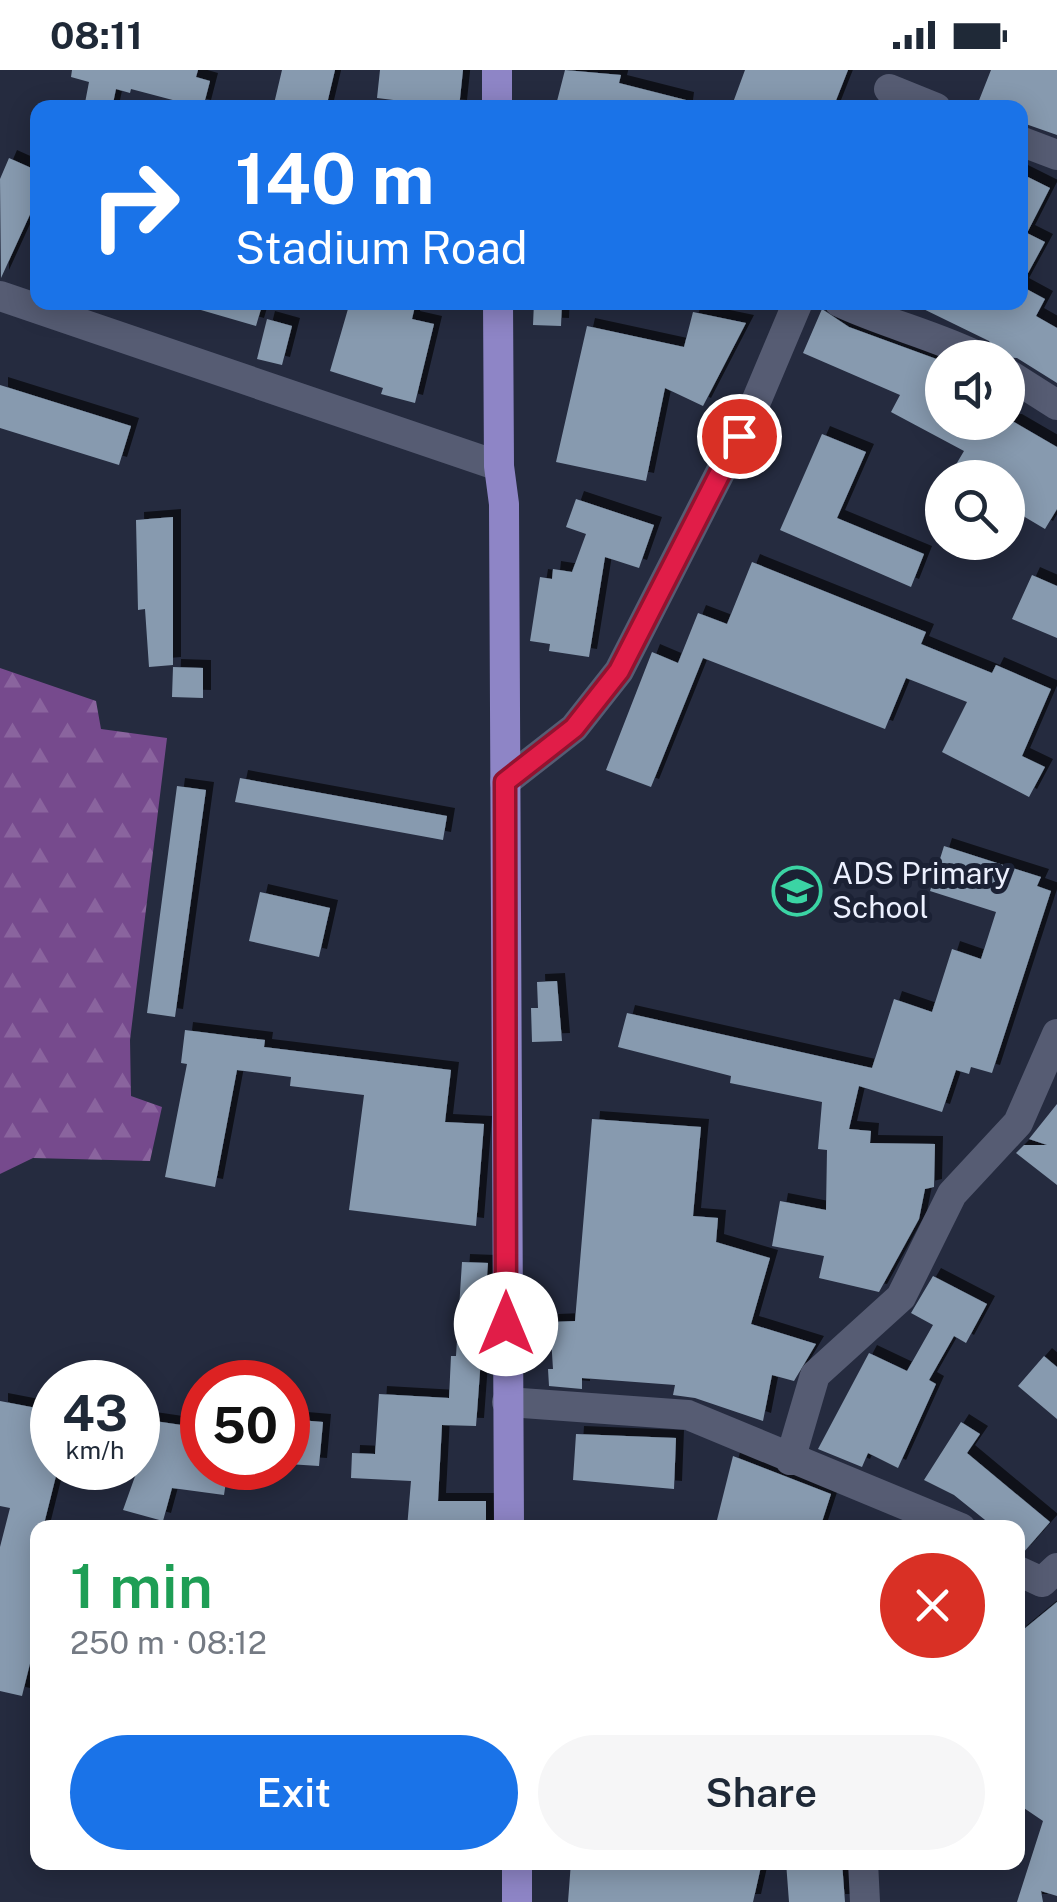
<!DOCTYPE html>
<html lang="en">
<head>
<meta charset="utf-8">
<style>
	:root { --surface:#fff; --page:#f6f6f7; --text:#1f2937; --muted:#747a83; --accent:#1a73e8 }
	body { margin:0; font-family:"Public Sans",sans-serif; background:var(--page); color:var(--text); height:100vh; display:flex; flex-direction:column; font-size:38px; white-space:nowrap }
	* { box-sizing:border-box; margin:0 }
	p { font-size:32px; color:var(--muted) }
	.icon { flex:none; width:55px; height:55px; fill:none; stroke:currentColor; stroke-width:2; stroke-linecap:round; stroke-linejoin:round }
	.map { position:relative; flex:1; overflow:hidden }
	.sheet { position:absolute; left:30px; top:1450px; width:995px; height:350px; display:flex; flex-direction:column; background:var(--surface); border-radius:20px; box-shadow:0 5px 25px #0003 }
	.sheet>* { flex:none }
	.guide { position:absolute; left:30px; top:30px; width:998px; height:210px; border-radius:20px; box-shadow:0 5px 25px #0003; background:#1a73e8; color:#fff; overflow:hidden }
	.tools { position:absolute; left:925px; top:270px; display:grid; gap:20px }
	.tools a { display:grid; place-items:center; width:100px; height:100px; border-radius:50%; background:var(--surface); box-shadow:0 5px 25px #0003; font-size:50px }
	.speed { position:absolute; left:30px; top:1290px; display:flex; gap:20px; font-size:50px; font-weight:700; text-align:center }
	.speed>* { display:grid; place-content:center; width:130px; height:130px; border-radius:50%; background:var(--surface); box-shadow:0 5px 25px #0003; line-height:1 }
	.speed small { font-size:25px; font-weight:400 }
	.speed .limit { border:15px solid #d22; background:#fff; color:#111 }
	.pin { position:absolute; display:grid; place-items:center; width:85px; height:85px; color:#fff; margin:-42px; border:5px solid #fff; border-radius:50%; box-shadow:0 2px 10px #0007 }
	.me { position:absolute; width:110px; margin:-55px; rotate:0deg; stroke-linejoin:round; filter:drop-shadow(0 0 8px #0008) }
	.turn { display:flex; align-items:center; gap:35px; height:210px; padding:0 40px; font-size:45px }
	.turn .icon { width:130px; height:130px; stroke-width:2.5 }
	.turn b { display:block; font-size:70px; line-height:85px }
	.round { display:grid; place-items:center; flex:none; width:105px; height:105px; border-radius:52px; background:var(--page) }
	.overview { display:flex; align-items:center; justify-content:space-between; height:170px; padding:0 40px }
	h1 { font-size:60px; font-weight:600; line-height:75px; color:#1e9e55 }
	.cta { display:flex; gap:20px; margin-top:auto; padding:20px 40px }
	.cta a { flex:1; height:115px; border-radius:60px; background:var(--accent); color:#fff; font-size:40px; font-weight:600; line-height:115px; text-align:center }
	.cta a+a { background:var(--page); color:var(--text) }
	.status { display:flex; justify-content:space-between; align-items:center; height:70px; padding:0 50px; background:var(--surface); direction:ltr }
	.status svg { height:28px; fill:currentColor }
	.map>svg:first-child { display:block }
	.forest { fill:url(#forest-firs) }
	.building { fill:#879aaf; filter:url(#shadow) }
	.lines { fill:none; stroke-linecap:round; stroke-linejoin:round }
	.minor { stroke:#565c73; stroke-width:30 }
	.major { stroke:#8e85c6; stroke-width:30 }
	.route-casing { stroke:#92132f; stroke-width:25 }
	.route { stroke:#e11d48; stroke-width:18 }
	.labels { text-anchor:middle; stroke-width:10; stroke-linejoin:round; paint-order:stroke }
	.poi-label { font-size:30px; fill:#ecf0fe; stroke:#1b2134; text-anchor:start }
</style>
</head>
<body>
<div class="status"><b>08:11</b><svg viewBox="0 0 49 12"><path d="M0 12V9h3v3zM5 12V6h3v6zM10 12V3h3v9zM15 12V0h3v12zM26 1h20v11H26zM47 4h2v5h-2z"/></svg></div>
<div class="map">
<svg width="1057" height="1832" viewBox="0 0 1057 1832">
	<defs>
		<pattern id="forest-firs" width="22" height="20" patternUnits="userSpaceOnUse" patternTransform="scale(2.5)"><rect width="22" height="20" fill="#764a8d"/><path d="M5 1l3.5 6h-7zM16 11l3.5 6h-7z" fill="#8a649e"/></pattern>
		<filter id="shadow"><feDropShadow dx="8" dy="-8" stdDeviation="0" flood-color="#0009"/></filter>
	</defs>
	<rect width="100%" height="100%" fill="#252b3f"/>
	<path class="forest" d="M0,598l96,33 5,28 66,9 -37,302 1,56 31,11 -12,54 -117,-3 -33,16z"/>
	<path class="building" d="M72,0h126l-2,7 14,4 -7,27 -72,-19 -1,4 -14,-4 -4,19h-28l5,-26 -18,-5z
		M282,0h53l-9,38h-53z
		M380,0h83l-4,38 -82,-10z
		M565,0l56,5 -2,8 67,17 -1,8 -129,-3z
		M745,0h103l-15,38h-102z
		M991,0h66v65l-37,-13v-14h-44z
		M9,88l29,13v26l-37,81 -1,-99z
		M1020,103l30,15 -23,45 18,9 -24,44 24,13 -9,17 21,12v55l-40,-25 -17,-1 -11,-16 -80,-39h111z
		M195,232h68l-7,24 -62,-18z
		M350,232h66l-4,17 22,5 -19,79 -34,-9 2,-6 -53,-17z
		M534,232h28l-1,24 -28,-1z
		M822,239l27,18 93,34v61h72l43,25v62l-12,20 -37,-22v-29h-60l16,-27 -73,-39 9,-17 -97,-42z
		M693,242l53,11 -43,83 -38,-18 -19,93 -90,-19 31,-136 97,21z
		M267,249l25,7 -10,39 -25,-6z
		M0,315l131,41 -12,39 -119,-37z
		M822,364l44,18 -29,66 87,36 -13,33 -131,-57z
		M576,429l78,26 -15,43 -34,-11 -16,100 -40,-6 1,-7 -20,-3 10,-64 12,2 1,-10 19,3 14,-38 -20,-7z
		M173,447v148l-24,2 -4,-58 -7,1 -2,-90z
		M752,492l174,70 -5,12 71,29 4,-8 55,24 -29,67 23,11 -16,30 -87,-45 25,-50 -61,-24 -21,51 -182,-71 -52,129 -45,-17 46,-118 26,11 20,-50 29,11z
		M1032,505l25,11v52l-45,-19z
		M173,597l30,1v30l-31,-1z
		M240,708l207,38 -4,24 -208,-38z
		M177,716l29,4 -31,227 -28,-4z
		M944,776l97,31 -4,9 14,5 -59,182 -21,-6 -2,7 -13,-4 -14,42 -83,-26 -10,43 22,2 -1,12 65,1 -1,43 -9,2 -6,30 -40,73 -60,-14 5,-22 -52,-10 8,-45 46,9 1,-60 -9,-1 4,-47 -92,-19 1,-7 -113,-29 9,-34 245,55 22,-69 38,13 20,-63 29,10 15,-47 -66,-21z
		M260,822l70,16 -11,49 -70,-16z
		M557,911l5,60 -30,1 -1,-34h7l-1,-26z
		M185,960l80,10 -1,7 187,23 -6,52 39,2 -8,102 -127,-16 15,-115 -74,-9 1,-9 -54,-7 -22,117 -50,-10 22,-113 -6,-1z
		M1057,1034v81l-41,-32 8,-8h23l-18,-6z
		M592,1049l109,8 -8,89 25,2 -2,24 54,16 -19,66 65,20 -22,37 -22,-6 -9,46 -68,-23 -22,-3 2,-10 -93,-7v11l-33,-3 -1,-17h5l-3,-47 25,-1z
		M462,1192l26,1 -12,163 -34,-1 -4,76h48v27h-79l4,-47 -60,-3 1,-25 23,1 4,-60 70,4 2,-42h5z
		M933,1206l54,28 -21,39 -12,-7 -25,44 7,4 -38,84 -30,-15 -6,14 -44,-18 51,-96 38,18 26,-46 -22,-12z
		M1044,1286l13,11v52l-39,-33z
		M0,1331l52,10v57h6l-15,60h-5v103l-16,65 -22,-5v-144l10,-39 -10,-2z
		M141,1349l61,9v40h26l-4,27 -52,-7 -9,33 -40,-11 15,-42z
		M288,1349l35,3 -4,44 -31,-2z
		M961,1352l19,12 -13,19 83,69 -27,31 -5,-1v-24h-23l-41,-33 -30,-15z
		M576,1364l100,4 -2,51 -101,-9z
		M733,1386l98,38 -11,34h-105z
		M1057,1532v294l-16,-5 2,11h-26l26,-81 -25,-17v-170z
		M571,1792h191l-9,40h-185z
		M786,1792h56l3,40h-56z"/>
	<g class="lines">
		<path class="minor" d="M889,19l47,19
			M1020,71l37,14
			M0,226l499,170
			M839,232c47,22 96,33 142,56
			M1008,304l49,31
			M505,712l69,-54 45,-57 136,-267 43,-102
			M507,1332l181,13 273,113
			M790,1390l25,-85 86,-78 51,-103 66,-71 39,-89
			M1018,1501l24,11 15,-14
			M863,1792l2,40"/>
		<path class="major" d="M497,0v38
			M498,232l1,164 5,38 5,1024
			M517,1792v40"/>
	</g>
	<g class="lines">
		<g class="route-casing">
			<path id="route" d="M506,1254l-1,-542 69,-54 45,-57 120,-235"/>
		</g>
		<use href="#route" class="route"/>
	</g>
	<defs>
		<g id="school-ring" transform="scale(2.5)"><circle r="9.5" fill="#1b2134" stroke="#3bd4a4" stroke-width="1.5"/><path d="M0-5L7-2L0 1L-7-2ZM-4 1L0 2.5L4 1V4Q0 6-4 4Z" fill="#3bd4a4"/></g>
	</defs>
	<g fill-rule="evenodd">
		<use href="#school-ring" x="797" y="821"/>
	</g>
	<g class="labels">
		<g class="poi-label">
			<text x="832" y="814">ADS Primary<tspan x="832" dy="34">School</tspan></text>
		</g>
	</g>
</svg>
<div class="tools">
<a><svg class="icon" aria-label="sound" viewBox="0 0 24 24"><path d="M4 9h4l5-4v14l-5-4H4zM17 9q2 3 0 6"/></svg></a>
<a><svg class="icon" aria-label="search" viewBox="0 0 24 24"><circle cx="10" cy="10" r="6"/><path d="M15 15l6 6"/></svg></a>
</div>
<div class="speed"><div>43<small>km/h</small></div><div class="limit">50</div></div>
<div class="pin" style="left:739px;top:366px;background:#d93025"><svg class="icon" aria-label="arrive" viewBox="0 0 24 24"><path d="M6 21V4h12l-3 4 3 4H6"/></svg></div>
<svg class="me" style="left:506px;top:1254px" viewBox="-20 -20 40 40"><circle r="19" fill="#fff"/><path d="M0-13L10 11 0 6-10 11z" fill="#e11d48"/></svg>
<div class="guide">
<div class="turn"><svg class="icon" aria-label="right" viewBox="0 0 24 24"><path d="M7 20v-9h11M14 6l5 5-5 5"/></svg><div><b>140 m</b>Stadium Road</div></div>
</div>
<section class="sheet">
<div class="overview"><div><h1>1 min</h1><p>250 m · 08:12</p></div><a class="round" style="background:#d93025;color:#fff"><svg class="icon" aria-label="close" viewBox="0 0 24 24"><path d="M6 6l12 12M18 6L6 18"/></svg></a></div>
<div class="cta"><a>Exit</a><a>Share</a></div>
</section>
</div>
</body>
</html>
